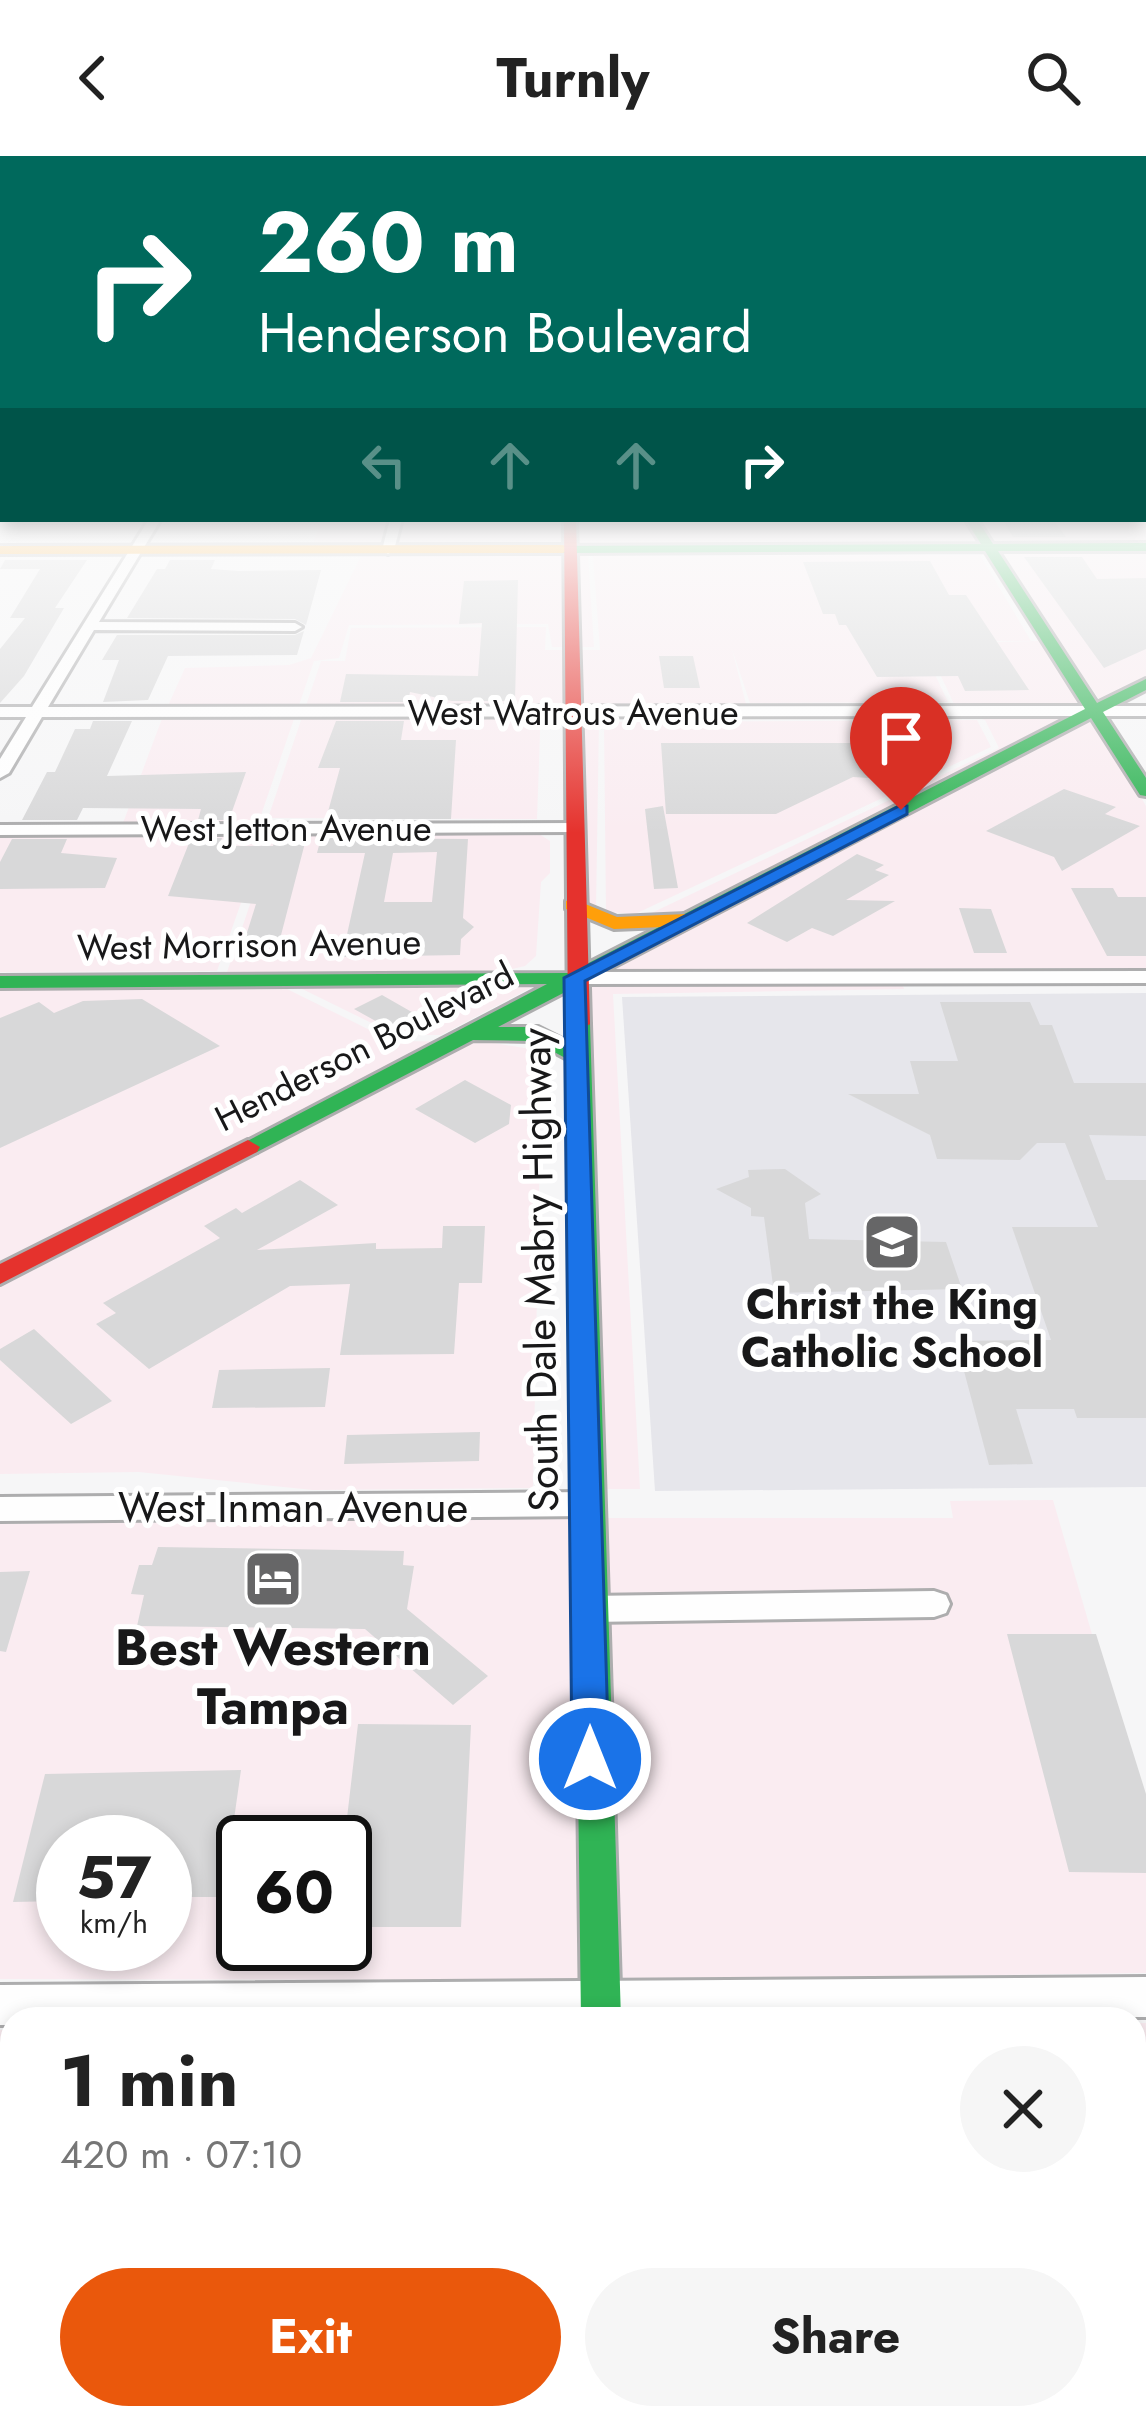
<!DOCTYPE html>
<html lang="en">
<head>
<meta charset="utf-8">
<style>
	:root { --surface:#fff; --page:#f6f6f6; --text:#222; --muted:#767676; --accent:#ea580c }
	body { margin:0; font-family:Jost,sans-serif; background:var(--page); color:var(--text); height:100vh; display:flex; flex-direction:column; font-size:45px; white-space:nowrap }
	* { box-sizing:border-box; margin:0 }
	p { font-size:39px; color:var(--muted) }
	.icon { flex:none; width:66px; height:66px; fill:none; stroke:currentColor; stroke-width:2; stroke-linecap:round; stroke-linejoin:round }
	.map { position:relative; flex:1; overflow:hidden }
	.details { position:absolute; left:0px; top:1851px; width:1146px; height:423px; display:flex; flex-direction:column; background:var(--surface); border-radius:36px 36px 0 0; box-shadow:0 6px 18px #0003 }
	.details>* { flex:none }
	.banner { position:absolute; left:0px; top:0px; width:1146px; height:366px; box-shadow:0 6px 18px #0003; background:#00695c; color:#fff; overflow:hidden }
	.speed { position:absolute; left:36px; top:1659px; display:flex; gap:24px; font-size:60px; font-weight:700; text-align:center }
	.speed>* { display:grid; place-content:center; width:156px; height:156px; border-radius:50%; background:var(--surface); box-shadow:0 6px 18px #0003; line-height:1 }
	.speed small { font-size:30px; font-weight:400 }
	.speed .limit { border:6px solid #111; border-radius:18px; background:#fff; color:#111 }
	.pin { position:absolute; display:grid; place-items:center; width:102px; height:102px; color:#fff; margin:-123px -51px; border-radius:50% 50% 50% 0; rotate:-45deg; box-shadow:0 0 12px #0007 }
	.pin .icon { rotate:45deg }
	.me { position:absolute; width:132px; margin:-66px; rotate:0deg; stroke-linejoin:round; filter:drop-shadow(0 0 9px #0008) }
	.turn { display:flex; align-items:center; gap:42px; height:252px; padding:0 60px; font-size:54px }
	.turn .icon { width:156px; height:156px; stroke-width:2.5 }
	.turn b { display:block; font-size:84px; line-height:102px }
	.lanes { display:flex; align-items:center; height:114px; padding:0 60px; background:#0003; justify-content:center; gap:60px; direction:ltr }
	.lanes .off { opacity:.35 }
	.round { display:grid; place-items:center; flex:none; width:126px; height:126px; border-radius:63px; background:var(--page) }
	.overview { display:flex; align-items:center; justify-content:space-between; height:204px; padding:0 60px }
	h1 { font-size:72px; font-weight:700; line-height:90px }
	.button { display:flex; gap:24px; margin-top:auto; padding:24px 60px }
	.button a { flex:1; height:138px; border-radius:72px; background:var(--accent); color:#fff; font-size:48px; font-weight:700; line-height:138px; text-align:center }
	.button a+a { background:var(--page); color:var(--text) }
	header { display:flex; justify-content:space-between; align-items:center; height:156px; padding:0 60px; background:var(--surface); font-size:54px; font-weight:700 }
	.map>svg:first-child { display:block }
	.commercial { fill:#faecf1; fill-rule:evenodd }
	.built { fill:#e6e6eb }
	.building { fill:#d8d8d9; fill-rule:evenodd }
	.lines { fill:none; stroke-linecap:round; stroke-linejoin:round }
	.street-casing { stroke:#adadae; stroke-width:6 }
	.fast-casing { stroke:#adadae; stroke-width:6 }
	.slow-casing { stroke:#adadae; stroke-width:6 }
	.jam-casing { stroke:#adadae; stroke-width:6 }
	.street { fill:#fefefe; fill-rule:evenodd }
	.fast { fill:#30b455; fill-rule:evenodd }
	.slow { fill:#ff9f0a; fill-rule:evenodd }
	.jam { fill:#e5322d; fill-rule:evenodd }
	.route { fill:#1a73e8; stroke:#114b97; stroke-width:3 }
	.labels { text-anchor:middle; stroke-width:10; stroke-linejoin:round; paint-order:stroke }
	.far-street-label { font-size:36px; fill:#181819; stroke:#fff }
	.street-label { font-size:42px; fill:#181819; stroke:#fff }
	.poi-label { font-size:42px; font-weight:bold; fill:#181819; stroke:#fff }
	.near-poi-label { font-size:51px; font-weight:bold; fill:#181819; stroke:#fff }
</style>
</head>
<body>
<header><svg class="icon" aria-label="back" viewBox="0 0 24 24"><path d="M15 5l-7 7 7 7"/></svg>Turnly<svg class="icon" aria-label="search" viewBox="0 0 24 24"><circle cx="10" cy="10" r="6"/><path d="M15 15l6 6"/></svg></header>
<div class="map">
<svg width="1146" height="2272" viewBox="0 0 1146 2272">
	<rect width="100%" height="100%" fill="#f6f6f7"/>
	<path class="commercial" d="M1146,362v27l-151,1 -18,-27z
		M321,363h68l-8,28h-69z
		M403,363h160l1,28h-168z
		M577,363h387l17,27 -403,1z
		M1146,394v129l-45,23 -103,-151z
		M984,395l103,156h-336l203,-3 -28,-60 112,-3 -56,-88 -394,2 6,92h-13l-3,-95z
		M564,396l1,95h-13l-4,-23 -199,1 -10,33 -25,3 -16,47h-131l18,-40 104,-3 22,-7 51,-104z
		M980,399l51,86h-112l29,61 -198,1 -18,-54 14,55 -205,1 -4,114 -269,-1 53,-157h24l6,-33 195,-1 -1,23h55l-7,-94z
		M1077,559l-397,198 -39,5 358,-170 -14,-28 -10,-3 -376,2 -3,191 -11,-7 -3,-187z
		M163,560h132l-35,102 4,4 -141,1z
		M1095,563l51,87v162l-543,1z
		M977,564l14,27 -356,167 -29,-2 -2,-190z
		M266,676l-49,139 -217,1v-139z
		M536,676l14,9v32l-9,9 -5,74 -11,10 -21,5 -277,1 47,-138z
		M544,825l-103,54h-45l-104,-51z
		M587,825l93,6 222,-3 2,5 -291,5 27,495h-34z
		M283,831l109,54 96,1 54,9 -9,437 -220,2 -174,-18 -139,2v-485z
		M1053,1344l93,320v153l-523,7 -17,-462h347l-3,-17z
		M571,1362l7,462 -578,-1v-455zM63,1686h102v102h-102zM243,1686h102v102h-102z
		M1134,1867h12v405h-509v-10h497z
		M0,1874h12v388h571v10h-583z"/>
	<path class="built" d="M1146,837v494l-491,4 -33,-494z"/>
	<path class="building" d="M1002,363h51l13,18h-53z
		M1024,401h58l15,22 49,-1v71l-42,19z
		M5,404h82l-32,48h9l-40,68 -24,27v-54l25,-31h-15l30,-49h-40z
		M170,404h45l-4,9 28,2 82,-1 -15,55 -11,-6 -168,-1 30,-49h8z
		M930,405l19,34h17l63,95 -64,1 -7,-15 -81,1 -31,-52h-7l-4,-11h-12l-20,-52z
		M518,424l-3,121h-63l-42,-9 -2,10h-68l6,-28 132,2 4,-53 -23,1 5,-43z
		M304,475l-7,24 -129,1 -20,44 -45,2 16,-42h-17l15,-25h178z
		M659,500h34l7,32h-36z
		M93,565h39l-25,55 139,-4 -17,48h-31l3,-11 -118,-1 -6,12h-55l25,-48h8l20,-43h15z
		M336,565h68l-3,19h55l-5,79h-125l14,-51h-22z
		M661,587h213l12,28 -17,7 -16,-1 -77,37h-110z
		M1064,633l52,18 -11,7 35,12 -78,45 -8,-14 -68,-26z
		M663,650l15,82 -24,1 -9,-80z
		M191,682h31l-3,8h54l1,-6 32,-1 -26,100h-35l11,-35 -88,-8z
		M321,682l147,1 -5,79 11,9 -13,12 -1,16 -118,2 23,-104h-48zM437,696l-5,50h-48l9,-49z
		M12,683h55l-6,14 56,5 -12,30 -105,1v-27z
		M857,698l27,11 -9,5 14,5 -43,25 49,1 -62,35 -21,-8 -25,14 -40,-19z
		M1071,732h42l5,9h28v59h-39z
		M959,752l32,1 16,44h-33z
		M382,839l35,20 -27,14 -36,-20z
		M142,843l78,47 -220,102v-130l39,-16 15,11 29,-12z
		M940,846h90l10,23h12l22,58h72v53l-57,-1 17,45h40v238h-69l-3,-9h-58l17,55 -44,1 -33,-124 95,-1 -39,-113h86l-33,-84h-28l-17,17 -83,-1 -7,-24 -82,-41h71l-9,-33h48z
		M465,924l46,25 -2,19 -34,19 -60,-34z
		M785,1013l36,25 -16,9 4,36 137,3 16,47 -188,4 -10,-76 -13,-1v-8l-35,-19 33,-12 -1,-7z
		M300,1024l38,25 -81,45 119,-7v6l66,-1 1,-22h42l-3,57h-23l-5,71 -114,1 10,-71 -60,2 -141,83 -53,-45 20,-11 -13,-10 117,-65 -16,-12 32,-18 6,5z
		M34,1173l78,72 -41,23 -71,-64v-11z
		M330,1212l-5,39 -113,1 7,-38z
		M480,1276l-1,29 -135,3 3,-29z
		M158,1391l246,4 -1,14 11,1 -7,43 81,67 -35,29 -88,-76 -228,-3 7,-31 -13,-1 8,-29h13z
		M30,1415l-24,81 -6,-1v-79z
		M1007,1478h89l50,160v79l-77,-1z
		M358,1568l113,1 -10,202h-116v-92z
		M241,1614l-18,127h-58l8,-51 -8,-4h-102v59l-50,1 32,-128z"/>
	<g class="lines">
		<g class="street-casing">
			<path id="street" d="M149,363h12l-62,103 196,1 7,4 -7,4 -201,-1 -46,77 1098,-1v10l-1104,1 -33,56 -9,5v-19l26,-42h-26v-10h32z
				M390,363h12l-8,31 -6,4 -6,-4z
				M579,667v8l-6,1 -573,3v-10z
				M1146,815v12l-572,1 -11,-6 11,-6z
				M587,1336l11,4 5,8 -5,8 -11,4 -587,5v-24z
				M934,1435l12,4 4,9 -4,9 -12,4 -345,5 -12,-4 -5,-9 5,-9 12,-4z
				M1146,1821v40l-1134,2v6h-12v-40z"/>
		</g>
		<g class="fast-casing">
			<path id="fast" d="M965,363h12l16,25 153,-1v8h-148l99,152 49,-24v11l-43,22 43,66v18l-6,-1 -49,-77 -593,309h40l30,15 3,-23h16l3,5 31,995h-40l-12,-959 -35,-19 -61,-1 -216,112 -9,2 -12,-7 311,-163 -547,4v-12l569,-3 516,-264 -100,-158 -422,2 -5,-7 423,-2z
				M586,2262h48v10h-48z"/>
		</g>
		<g class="slow-casing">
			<path id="slow" d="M0,390l563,-1 6,4 -6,4 -563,1z
				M573,743l44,18 70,-3 10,6 -10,6 -73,3 -48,-20v-8z"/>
		</g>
		<g class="jam-casing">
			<path id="jam" d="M564,363h12l14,505 -11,7 -11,-7z
				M248,984l12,7 -3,5 -257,132v-20z"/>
		</g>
		<use href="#street" class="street"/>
		<use href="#fast" class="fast"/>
		<use href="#slow" class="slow"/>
		<use href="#jam" class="jam"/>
	</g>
	<linearGradient id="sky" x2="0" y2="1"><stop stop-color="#8fbade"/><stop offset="0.53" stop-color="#fbfbfb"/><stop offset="1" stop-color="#fbfbfb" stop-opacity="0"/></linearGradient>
	<rect width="1146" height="677" fill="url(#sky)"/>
	<path class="route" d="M901,649l6,1v8l-322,167 24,778 -6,11 -13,4 -12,-4 -6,-11 -8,-781z"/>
	<defs>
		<g id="school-square" transform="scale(3)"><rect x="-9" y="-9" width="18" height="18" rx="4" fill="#666667" stroke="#fff"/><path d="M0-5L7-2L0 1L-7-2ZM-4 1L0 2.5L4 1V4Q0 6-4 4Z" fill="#fff"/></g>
		<g id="hotel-square" transform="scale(3)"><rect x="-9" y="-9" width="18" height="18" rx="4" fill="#666667" stroke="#fff"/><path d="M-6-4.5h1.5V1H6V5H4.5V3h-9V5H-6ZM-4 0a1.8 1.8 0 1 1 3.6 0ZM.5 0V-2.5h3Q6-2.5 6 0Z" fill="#fff"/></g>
	</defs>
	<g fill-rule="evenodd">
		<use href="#school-square" x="892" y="1086"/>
		<use href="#hotel-square" x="273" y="1423"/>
	</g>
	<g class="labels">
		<g class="far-street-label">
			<text x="573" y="569">West Watrous Avenue</text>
			<text x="286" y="685">West Jetton Avenue</text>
			<text transform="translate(249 788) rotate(-1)" y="13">West Morrison Avenue</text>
			<text transform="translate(364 890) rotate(-27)" y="13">Henderson Boulevard</text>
		</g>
		<g class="street-label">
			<text transform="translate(539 1114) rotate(-91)" y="15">South Dale Mabry Highway</text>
			<text x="293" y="1366">West Inman Avenue</text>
		</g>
		<g class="poi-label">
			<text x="892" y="1163">Christ the King<tspan x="892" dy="48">Catholic School</tspan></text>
		</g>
		<g class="near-poi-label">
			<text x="273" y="1509">Best Western<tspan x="273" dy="59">Tampa</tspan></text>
		</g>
	</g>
</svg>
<div class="speed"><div>57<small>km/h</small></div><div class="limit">60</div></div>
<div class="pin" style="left:901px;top:654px;background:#d93025"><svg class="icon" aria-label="arrive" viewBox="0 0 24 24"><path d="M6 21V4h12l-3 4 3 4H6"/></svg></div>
<svg class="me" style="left:590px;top:1603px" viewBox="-20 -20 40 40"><circle r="17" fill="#1a73e8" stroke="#fff" stroke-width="3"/><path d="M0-11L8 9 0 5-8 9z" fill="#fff"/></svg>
<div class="banner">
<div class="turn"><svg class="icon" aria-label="right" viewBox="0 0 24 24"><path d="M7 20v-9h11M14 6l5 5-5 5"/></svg><div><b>260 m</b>Henderson Boulevard</div></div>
<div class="lanes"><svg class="icon off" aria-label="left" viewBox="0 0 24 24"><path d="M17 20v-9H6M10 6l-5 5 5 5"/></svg><svg class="icon off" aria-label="ahead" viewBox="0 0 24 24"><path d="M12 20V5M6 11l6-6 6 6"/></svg><svg class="icon off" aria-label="ahead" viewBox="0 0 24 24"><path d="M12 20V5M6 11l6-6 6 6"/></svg><svg class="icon" aria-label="right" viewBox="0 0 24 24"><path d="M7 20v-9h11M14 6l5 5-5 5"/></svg></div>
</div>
<section class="details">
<div class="overview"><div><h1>1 min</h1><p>420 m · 07:10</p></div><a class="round"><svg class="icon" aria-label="close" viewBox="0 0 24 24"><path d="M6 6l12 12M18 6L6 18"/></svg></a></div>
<div class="button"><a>Exit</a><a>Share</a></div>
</section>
</div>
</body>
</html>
